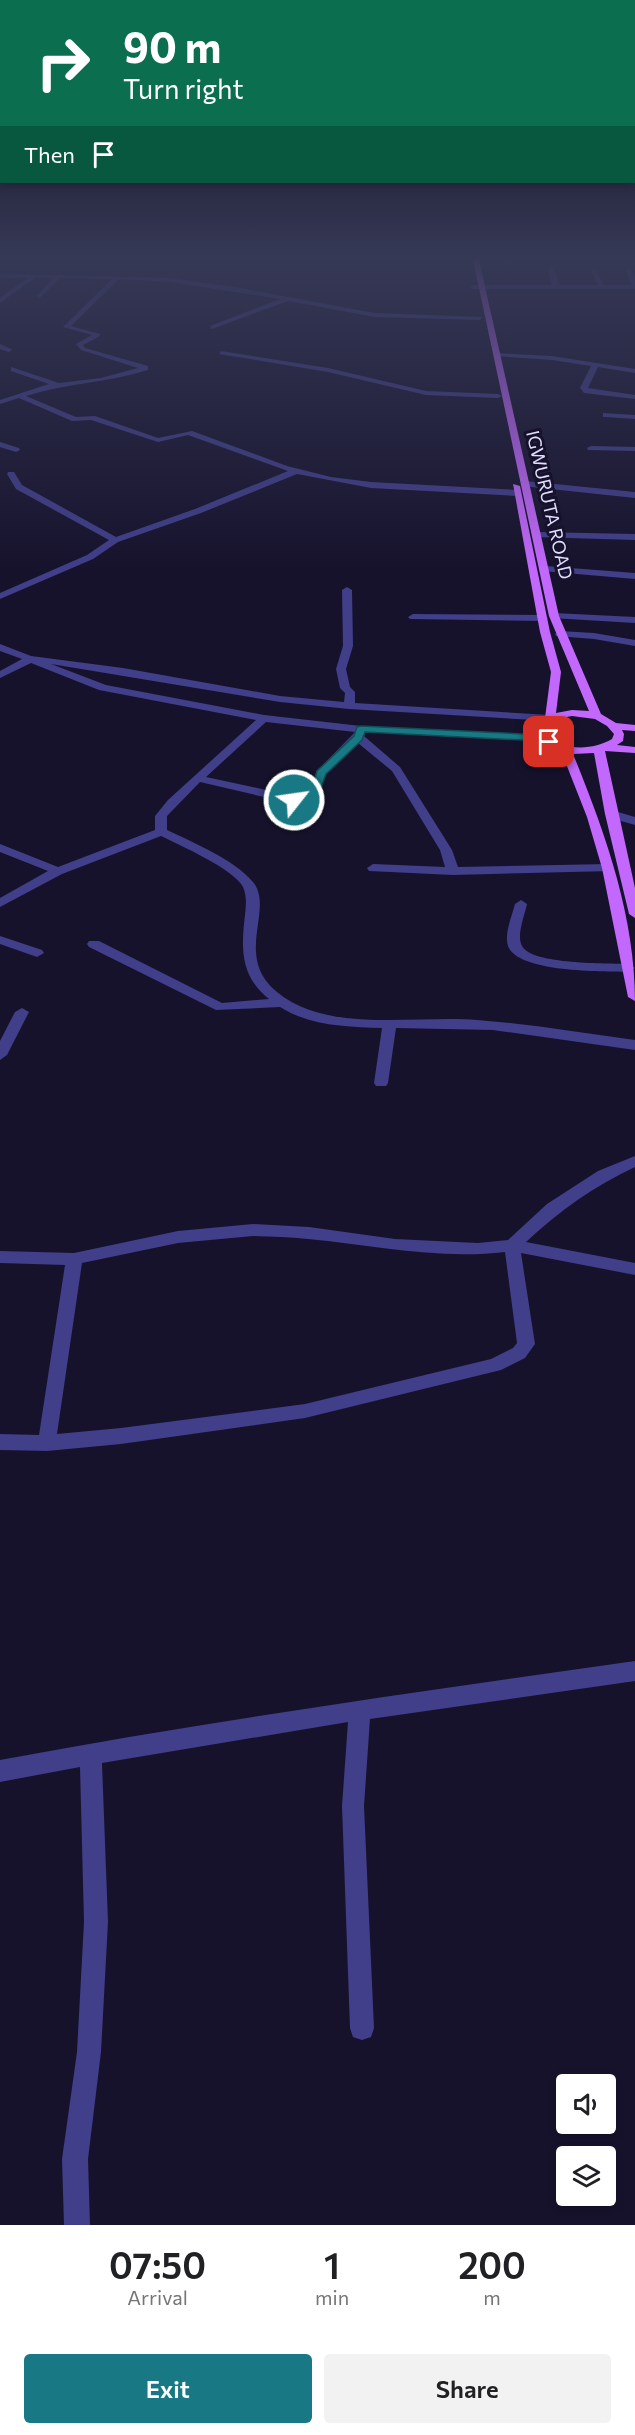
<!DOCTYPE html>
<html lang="en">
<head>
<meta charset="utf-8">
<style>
	:root { --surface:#fff; --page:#f2f2f2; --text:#202124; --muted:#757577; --accent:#187984 }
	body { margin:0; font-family:Commissioner,sans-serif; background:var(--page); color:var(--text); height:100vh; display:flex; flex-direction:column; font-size:22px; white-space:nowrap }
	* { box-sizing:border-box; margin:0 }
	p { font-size:20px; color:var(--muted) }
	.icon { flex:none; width:33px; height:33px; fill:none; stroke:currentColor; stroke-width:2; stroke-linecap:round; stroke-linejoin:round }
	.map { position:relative; height:2225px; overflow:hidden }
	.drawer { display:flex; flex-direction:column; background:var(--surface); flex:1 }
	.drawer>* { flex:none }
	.guide { position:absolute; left:0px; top:0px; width:636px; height:183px; box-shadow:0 3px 9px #0003; background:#0b6e4f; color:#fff; overflow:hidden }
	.buttons { position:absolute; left:556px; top:2074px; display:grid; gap:12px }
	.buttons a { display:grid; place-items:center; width:60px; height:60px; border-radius:6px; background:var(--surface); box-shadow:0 3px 9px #0003; font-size:30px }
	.pin { position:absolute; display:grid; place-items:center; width:51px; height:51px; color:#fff; margin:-26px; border-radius:12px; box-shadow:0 3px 9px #0006 }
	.me { position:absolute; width:66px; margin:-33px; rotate:60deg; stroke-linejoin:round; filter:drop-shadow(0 0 4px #0008) }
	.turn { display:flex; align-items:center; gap:21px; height:126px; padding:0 24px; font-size:27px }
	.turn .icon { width:78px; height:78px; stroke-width:2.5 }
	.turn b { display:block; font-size:42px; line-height:51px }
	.then { display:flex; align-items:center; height:57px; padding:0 24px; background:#0003; gap:12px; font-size:22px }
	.eta { display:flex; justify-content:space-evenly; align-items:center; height:102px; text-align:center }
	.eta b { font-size:36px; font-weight:600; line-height:42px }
	.button { display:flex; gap:12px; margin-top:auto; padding:12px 24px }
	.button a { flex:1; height:69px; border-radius:6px; background:var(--accent); color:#fff; font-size:24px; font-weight:600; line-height:69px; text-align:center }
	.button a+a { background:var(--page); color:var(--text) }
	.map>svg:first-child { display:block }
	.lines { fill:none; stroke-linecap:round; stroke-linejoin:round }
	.minor { fill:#413e8a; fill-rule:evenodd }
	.major { fill:#c368fc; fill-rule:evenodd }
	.route { fill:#187984; stroke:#104f56; stroke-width:1.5 }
	.labels { text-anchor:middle; stroke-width:6; stroke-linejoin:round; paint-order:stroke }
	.far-street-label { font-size:18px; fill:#e2defe; stroke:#16122c }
</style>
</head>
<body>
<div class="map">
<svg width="635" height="2225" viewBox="0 0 635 2225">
	<rect width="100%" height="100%" fill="#16122c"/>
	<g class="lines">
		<path class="minor" d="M551,267l3,2 5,16h39l-7,-15 3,-2 10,17h27l-5,-15 5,-1 4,9v11h-162l-3,-2 3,-2h79l-4,-16z
			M0,274l170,4 64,9 141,26 107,4 -2,3 -105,-3 -87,-16 -76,28 -2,-3 70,-27 -110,-17 -51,-3 -48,47 29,8v2l-17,9 2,3 63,18v4c-41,13 -82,13 -122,26l50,21 19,-1 63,22 34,-7 95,35 44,11 40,5 146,8 4,3 -4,3 -146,-8 -74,-14 -96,39 -83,29 -25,17 -93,40v-6l87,-38 22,-15 -93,-51 -9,-15 1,-2h6l8,13 94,52 79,-28 93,-38 -100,-36 -30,7 -67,-22 -19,1 -53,-23 -19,6v-4l49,-16 -38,-13v-4l48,16 42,-5 37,-10 -57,-18 -5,-6 16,-9 -29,-8 49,-48 -52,-1 -20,20 -3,-2 16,-18h-18l-35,25v-5l27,-20h-27z
			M0,344l11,5 1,1 -3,2 -9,-3z
			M221,351l107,17 98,23 72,3 4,2 -4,2 -72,-3 -98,-23 -109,-18z
			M496,353l56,3 83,13v4l-37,-6 -10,21 47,7v4l-51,-6 -4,-5 11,-22 -39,-6 -58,-4z
			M603,413l32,2v4l-29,-2h-3z
			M0,442l19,6 1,2 -4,2 -16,-5z
			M591,446l44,1v4l-47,-1 -1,-2z
			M525,481l110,11v6l-113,-12 -1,-2z
			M538,532l97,2v6l-100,-3v-4z
			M545,566l90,7v6l-93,-8v-4z
			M347,587l5,3 1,56 -7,23 4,18 5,5v11l195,12 5,3 -5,3 -201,-12 -69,-7 -229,-38 55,21 158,30 97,11 187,10 2,2 -6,3 -179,-9 -1,4 36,31 52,83 6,17 150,-3 6,4 -2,3 -159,4 -84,-4 -2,-3 6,-4 72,3 -5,-17 -48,-79 -34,-28 -32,31 -9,25 -11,5h-12l-94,-22 -33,34v14c25,12 68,30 86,52 22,27 -20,74 24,110 50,42 139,23 200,28 53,4 105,13 158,20v10l-142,-20 -97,-2 -8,55 -2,3h-10l-2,-3 8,-55c-34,-1 -72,-2 -102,-21l-64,3 -127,-63 -2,-3 2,-3h10l123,62 47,-4c-29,-23 -28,-51 -24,-84 1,-9 2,-19 -2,-28 -9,-18 -64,-42 -82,-51l-99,38 -62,33v-9l48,-27 -48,-19v-8l58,23 97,-37v-14l13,-16 88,-80 -157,-30 -68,-27 -31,15v-7l22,-12 -22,-8v-7l31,12 92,12 157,28 64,6 1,-9 -5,-5 -4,-19 7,-23 -1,-56zM266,722l89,10 -38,39 -9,24 -14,1 -88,-19z
			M554,613l81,4v6l-84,-5v-4z
			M413,614l130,1 5,3 -5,3 -133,-2 -2,-2z
			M560,631l34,2 41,7v6l-41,-7 -38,-3 -1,-2z
			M611,810l24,7v8l-28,-8 -2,-3z
			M521,900l6,4c-2,11 -11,31 -5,42 10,19 86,17 106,18l7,4 -7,4c-25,-1 -110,1 -120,-26 -4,-12 4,-30 7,-42z
			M0,936l42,14 2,3 -7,4 -37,-13z
			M22,1008l7,4 -22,43 -7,5v-19l15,-29z
			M635,1156v11c-41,19 -76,44 -109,75l109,21v12l-114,-22 14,91 -10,14 -24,12 -196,48 -184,26 -74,7 -47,-1v-16l39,1 26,-170 -65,-2v-12l74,2 104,-22 75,-7 56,3 86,12 83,4 30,-3 39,-36 51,-33zM253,1236c18,1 37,1 55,3 66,6 130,21 197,13l12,91 -4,5 -22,11 -186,45 -184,24 -64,6 25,-171 96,-20z
			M635,1661v20l-265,38 -6,87 10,222 -3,9 -9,3 -9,-3 -3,-9 -8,-222 6,-84 -246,41 6,159 -7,130 -13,107 2,66h-26l-2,-66 15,-107 7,-130 -4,-155 -80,15v-22c210,-39 423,-69 635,-99z"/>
		<path class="major" d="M473,260h6l80,356 42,98 15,9 19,2v6l-13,-1 2,4 -1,7 -6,4 18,2v6l-30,-2 30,137v30l-6,-4 -24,-100 -11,-61 -21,1c32,78 62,162 62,247l-7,-4 -26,-129 -15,-51 -26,-66 -19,-10 -7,-11 10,-12 6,-46 -11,-40 -27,-148 7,2 30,146 11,40 -5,41 16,-3 17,1 -40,-95zM572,716l23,3 12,7 7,8 -2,5c-21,12 -52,13 -67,-9 7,-10 16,-12 27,-14z"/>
	</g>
	<linearGradient id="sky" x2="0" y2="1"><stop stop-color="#0c0a18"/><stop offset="0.45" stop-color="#363956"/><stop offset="1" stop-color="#363956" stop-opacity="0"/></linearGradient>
	<rect width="635" height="572" fill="url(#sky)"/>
	<path class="route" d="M361,726l183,9 10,7 -5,3 -8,-4 -176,-9 -3,8 -36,34 -9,25 -11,4h-16v-5l19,-3 8,-24 37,-35 3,-9z"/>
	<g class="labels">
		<g class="far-street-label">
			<text transform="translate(549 505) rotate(77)" y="6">IGWURUTA ROAD</text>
		</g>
	</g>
</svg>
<div class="buttons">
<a><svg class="icon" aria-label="sound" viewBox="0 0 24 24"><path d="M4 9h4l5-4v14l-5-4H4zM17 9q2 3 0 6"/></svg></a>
<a><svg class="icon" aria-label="layers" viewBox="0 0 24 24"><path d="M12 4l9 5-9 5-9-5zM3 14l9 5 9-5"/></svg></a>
</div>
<div class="pin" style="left:549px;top:742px;background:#d93025"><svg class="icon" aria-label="arrive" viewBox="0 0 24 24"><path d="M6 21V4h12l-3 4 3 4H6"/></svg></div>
<svg class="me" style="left:294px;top:800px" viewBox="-20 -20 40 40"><circle r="17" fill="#187984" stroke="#fff" stroke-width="3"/><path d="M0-11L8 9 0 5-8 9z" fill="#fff"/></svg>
<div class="guide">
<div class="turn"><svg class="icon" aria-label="right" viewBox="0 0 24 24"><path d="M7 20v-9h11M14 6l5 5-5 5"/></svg><div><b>90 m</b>Turn right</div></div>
<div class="then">Then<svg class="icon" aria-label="arrive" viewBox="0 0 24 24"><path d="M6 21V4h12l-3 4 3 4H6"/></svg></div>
</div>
</div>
<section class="drawer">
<div class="eta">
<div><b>07:50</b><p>Arrival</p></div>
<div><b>1</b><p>min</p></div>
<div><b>200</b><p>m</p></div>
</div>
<div class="button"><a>Exit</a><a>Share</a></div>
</section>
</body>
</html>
